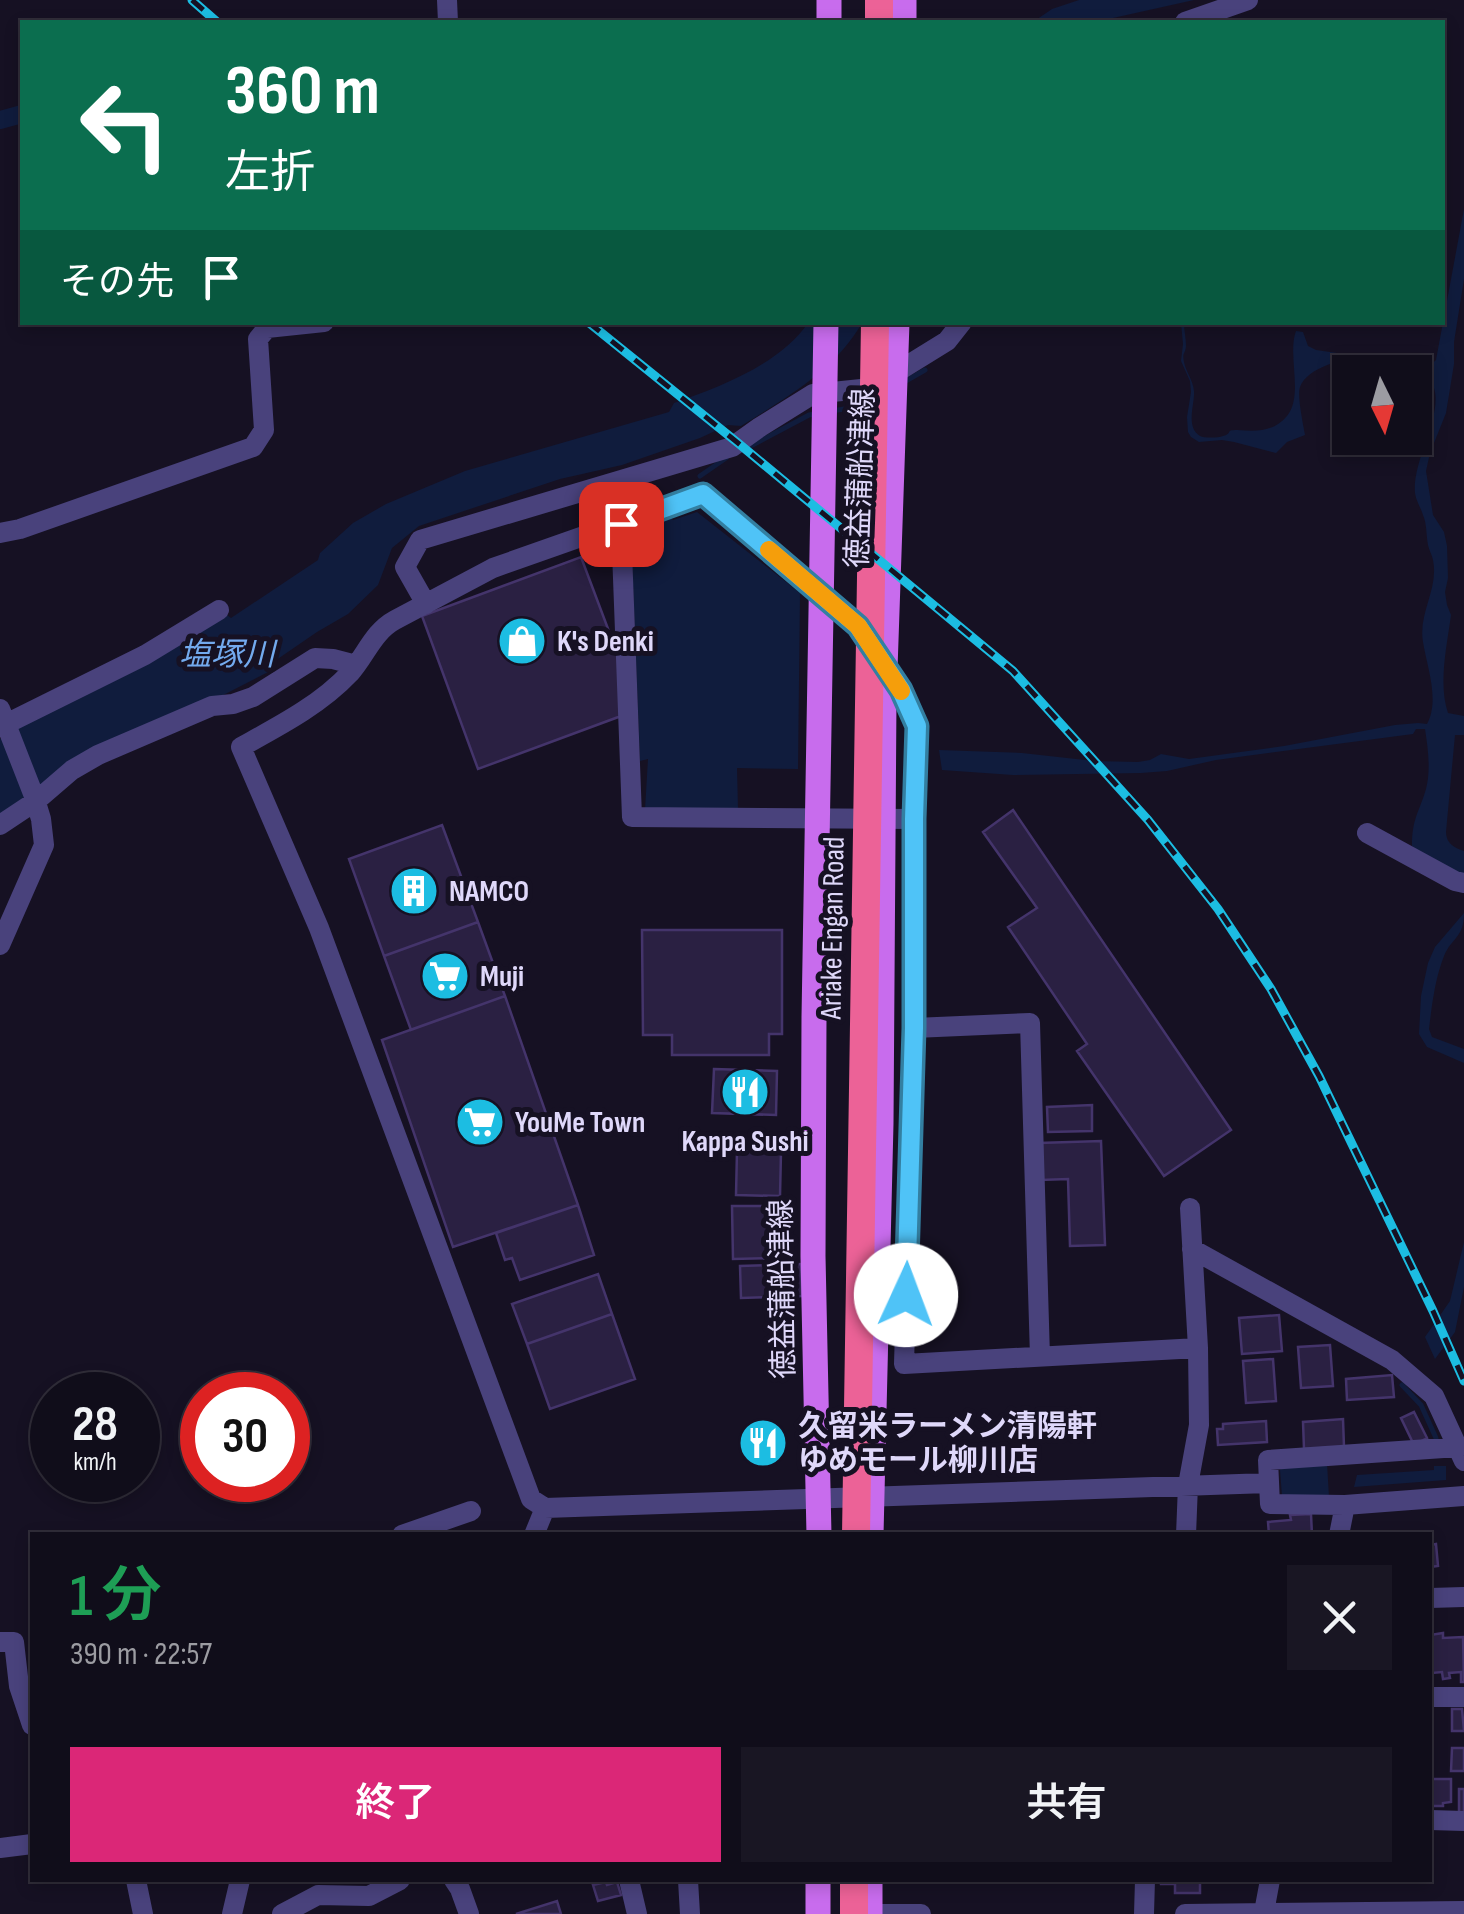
<!DOCTYPE html>
<html lang="ja">
<head>
<meta charset="utf-8">
<style>
	:root { --surface:#100d1a; --page:#191623; --text:#f1f3f6; --muted:#9c9ca2; --line:#302d39; --accent:#db2777 }
	body { margin:0; font-family:"Sofia Sans Condensed","Noto Sans JP",sans-serif; background:var(--page); color:var(--text); height:100vh; display:flex; flex-direction:column; font-size:38px; white-space:nowrap }
	* { box-sizing:border-box; margin:0 }
	p { font-size:32px; color:var(--muted) }
	.icon { flex:none; width:55px; height:55px; fill:none; stroke:currentColor; stroke-width:2; stroke-linecap:round; stroke-linejoin:round }
	.map { position:relative; flex:1; overflow:hidden }
	.panel { position:absolute; left:30px; top:1532px; width:1402px; height:350px; display:flex; flex-direction:column; background:var(--surface); border-radius:0px; box-shadow:0 5px 15px #0003,0 0 0 2px var(--line) }
	.panel>* { flex:none }
	.guide { position:absolute; left:20px; top:20px; width:1425px; height:305px; border-radius:0px; box-shadow:0 5px 15px #0003,0 0 0 2px var(--line); background:#0b6e4f; color:#fff; overflow:hidden }
	.needle { width:65px; rotate:175deg }
	.buttons { position:absolute; left:1332px; top:355px; display:grid; gap:20px }
	.buttons a { display:grid; place-items:center; width:100px; height:100px; border-radius:0px; background:var(--surface); box-shadow:0 5px 15px #0003,0 0 0 2px var(--line); font-size:50px }
	.speed { position:absolute; left:30px; top:1372px; display:flex; gap:20px; font-size:50px; font-weight:700; text-align:center }
	.speed>* { display:grid; place-content:center; width:130px; height:130px; border-radius:50%; background:var(--surface); box-shadow:0 5px 15px #0003,0 0 0 2px var(--line); line-height:1 }
	.speed small { font-size:25px; font-weight:400 }
	.speed .limit { border:15px solid #d22; background:#fff; color:#111 }
	.pin { position:absolute; display:grid; place-items:center; width:85px; height:85px; color:#fff; margin:-42px; border-radius:20px; box-shadow:0 5px 15px #0006 }
	.me { position:absolute; width:110px; margin:-55px; rotate:2deg; stroke-linejoin:round; filter:drop-shadow(0 0 8px #0008) }
	.turn { display:flex; align-items:center; gap:35px; height:210px; padding:0 40px; font-size:45px }
	.turn .icon { width:130px; height:130px; stroke-width:2.5 }
	.turn b { display:block; font-size:70px; line-height:85px }
	.then { display:flex; align-items:center; height:95px; padding:0 40px; background:#0003; gap:20px; font-size:38px }
	.round { display:grid; place-items:center; flex:none; width:105px; height:105px; border-radius:0px; background:var(--page) }
	.headline { display:flex; align-items:center; justify-content:space-between; height:170px; padding:0 40px }
	h1 { font-size:60px; font-weight:600; line-height:75px; color:#1e9e55 }
	.cta { display:flex; gap:20px; margin-top:auto; padding:20px 40px }
	.cta a { flex:1; height:115px; border-radius:0px; background:var(--accent); color:#fff; font-size:40px; font-weight:600; line-height:115px; text-align:center }
	.cta a+a { background:var(--page); color:var(--text) }
	.map>svg:first-child { display:block }
	.water { fill:#101c3d }
	.lines { fill:none; stroke-linecap:round; stroke-linejoin:round }
	.stream { stroke:#101c3d; stroke-width:5 }
	.canal { stroke:#101c3d; stroke-width:18 }
	.building { fill:#2a2042; stroke:#44346b; stroke-width:2.5 }
	.minor { stroke:#49427c; stroke-width:20 }
	.major { stroke:#c86ced; stroke-width:25 }
	.highway { stroke:#ec6297; stroke-width:28 }
	.rail-casing { stroke:#1cbde2; stroke-width:9 }
	.rail { stroke:#161123; stroke-width:5; stroke-dasharray:15; stroke-linecap:butt }
	.route-casing { stroke:#337fa1; stroke-width:25 }
	.route { stroke:#4fc3f7; stroke-width:18 }
	.slow { stroke:#f59e0b; stroke-width:18 }
	.labels { text-anchor:middle; stroke-width:10; stroke-linejoin:round; paint-order:stroke }
	.street-label { font-size:30px; fill:#dfd8fa; stroke:#161123 }
	.poi-label { font-size:30px; font-weight:bold; fill:#dfd8fa; stroke:#161123; text-anchor:start }
	.water-label { font-size:32px; font-style:italic; fill:#73aaee; stroke:#161123 }
</style>
</head>
<body>
<div class="map">
<svg width="1464" height="1914" viewBox="0 0 1464 1914">
	<rect width="100%" height="100%" fill="#161123"/>
	<path class="water" d="M1079,0h115l-99,22h-62l19,-13z
		M1464,209v70l-10,63v22l-8,49 -16,40 -4,18 7,44 11,17 3,14 1,32 -3,14 2,13 4,10c-4,30 -13,69 -3,98l16,3v19h-9l-9,97c0,11 8,16 18,19v26l-35,-17 -17,-14c0,-28 7,-33 14,-57 5,-20 2,-40 -1,-60h-9l-3,5 -197,26 -49,11 -26,2 -128,2 -71,-5 -3,-20 83,3 72,8 44,1 12,-2 11,-6 28,5 95,-13 111,-21 23,-2 9,1c13,-24 0,-57 -4,-82 -5,-29 16,-53 10,-82 -1,-5 -4,-10 -5,-15 -2,-10 -1,-21 -5,-30 -2,-7 -7,-14 -8,-22 -3,-32 28,-78 19,-105 -7,-19 -24,-10 -38,-18 -6,-4 -12,-10 -16,-16h8c11,12 24,15 39,14l9,-8z
		M808,323h54c-27,47 -76,75 -121,103l-13,-1 -28,13 -78,27 -62,14 -141,47 -27,22 -14,37 -30,29 -31,18 -51,35 2,5 -240,123 -28,19v-75l25,-16 202,-108 4,3 87,-58 2,-7 33,-30 33,-19 79,-33 204,-59 5,-9c46,-16 106,-39 134,-80z
		M1181,323h3c0,7 2,16 2,23 -1,10 -4,5 -2,16 2,10 9,18 10,29 1,13 -9,36 6,45 4,2 18,2 23,0 11,-3 1,-6 14,-6 18,1 36,3 50,-14 17,-21 0,-61 9,-85l7,1 5,14 8,4 21,3h28v3c-19,2 -58,11 -65,31 -3,9 3,36 5,48l-18,7 -11,11 -42,-11 -12,-2 -23,2 -8,-5 -3,-5 -1,-15 4,-25 -1,-11 -9,-20 2,-17z
		M697,512l103,81 -2,176 -61,-1 1,41 -93,1 3,-51 -8,2 -9,-227 23,-8 4,-6 1,2 10,-6 4,4z
		M1464,913c0,25 -12,24 -20,43 -9,23 -12,48 -15,73l3,8 32,12v27v-13l-37,-16 -8,-13 2,-38 7,-33 7,-16z
		M1464,1242v45l-9,45 -20,27 -10,-22 25,-36z
		M1327,1463l2,34 -47,-1 -2,-26 3,-4z
		M1434,1466h12v14l-92,7 3,-12 77,-5z"/>
	<g class="lines">
		<path class="stream" d="M904,382l21,-12
			M831,411l27,-4 6,-3
			M745,449l64,-34 6,-1
			M700,476l26,-18
			M1402,1385l19,20 15,33"/>
		<path class="canal" d="M0,120l22,-6"/>
	</g>
	<path class="building" d="M581,557l41,109 -1,50 -143,53 -56,-153z
		M1013,810l218,320 -67,46 -87,-125 10,-7 -79,-117 29,-19 -54,-76z
		M442,825l36,97 -94,34 -35,-97z
		M478,922l27,74 -94,34 -27,-74z
		M642,930h140v104h-13v21h-97v-20h-29z
		M505,996l73,209 -125,42 -71,-207z
		M714,1069l63,2 -1,44 -64,-2z
		M1092,1105v26l-44,1 -1,-25z
		M1101,1141l4,104 -35,1 -2,-67 -28,1 -1,-37z
		M737,1151l44,1 -1,44 -44,-1z
		M578,1205l16,50 -74,25 -8,-22 -7,2 -9,-27z
		M732,1206h50v52l-49,1z
		M801,1264l1,32 -61,2 -1,-32z
		M598,1274l14,40 -85,30 -15,-40z
		M612,1314l23,65 -85,30 -23,-65z
		M1279,1315l3,36 -40,3 -3,-36z
		M1330,1345l3,41 -32,2 -3,-41z
		M1273,1359l3,42 -30,2 -3,-42z
		M1392,1375l2,22 -47,3 -1,-21z
		M1414,1412l13,26 -13,7 -13,-27z
		M1343,1419l1,28 -40,2 -1,-27z
		M1266,1421l1,21 -49,3 -1,-16h6v-5z
		M745,1432h37l-1,22h-36z
		M1311,1514l1,21h-43l-1,-13 23,-2 -1,-5z
		M1436,1544l2,22 -8,1v-22z
		M1443,1633v5l20,-1 1,45h-3v-10l-12,1 1,5 -7,1 -1,-7 -10,1 -2,-3v-35z
		M1452,1709h10l2,22h-12z
		M1452,1748h12v23h-13z
		M1430,1779h21v23l-8,1v3h-13z
		M1459,1789h5v25h-5z
		M1161,1880h39v13h-25v-9h-14z
		M606,1882l1,3 10,-3 4,13 -23,6 -5,-16z
		M557,1901l4,13h-45z"/>
	<g class="lines">
		<path class="minor" d="M447,0l1,22
			M1185,22l63,-22
			M621,525l11,292 282,2
			M0,533l20,-4 233,-82 11,-17 -6,-91 9,-11 57,-6
			M426,604l-21,-37 15,-27 312,-93 28,-20 53,-33 58,-6 76,-47 15,-19
			M0,709l34,87 7,23 3,26 -44,100
			M0,727l145,-72 74,-45
			M0,825l36,-24 36,-31 26,-15 114,-49 21,-2 20,-7 62,-39 18,1 23,6
			M1367,833l88,48 9,2
			M914,1028l116,-5 10,334
			M1192,1249l200,111 42,36 30,65
			M1198,1348l-294,16 10,-336v-209l3,-92 -16,-37 -43,-64 -155,-132 -210,74 -98,52c-22,12 -29,35 -45,53 -30,32 -71,53 -109,74l78,181 212,571 14,9 723,-25
			M1458,1447l-190,13 2,44 75,1 119,-9
			M402,1535l69,-24
			M534,1535l11,-27
			M1186,1535l2,-50 11,-60 -1,-77 -8,-140
			M1339,1535l6,-30
			M1430,1598l34,-1
			M0,1642h14l5,44 13,39
			M1430,1697h34
			M1430,1820l34,1
			M0,1848l32,-4
			M136,1880l7,34
			M454,1880l6,9 9,25
			M629,1880l8,34
			M688,1880l2,34
			M1264,1912l6,-32
			M232,1914l8,-34
			M282,1914l36,-19 51,1 31,-16
			M863,1914h58
			M1144,1914l1,-34
			M1185,1914l279,-3"/>
		<path class="major" d="M829,22v-22
			M904,22v-22
			M819,1535l-6,-279 1,-239 12,-695
			M871,1535l10,-412 3,-425 13,-376
			M818,1914v-34
			M870,1914v-34"/>
		<path class="highway" d="M879,22v-22
			M856,1535l19,-1213
			M854,1880v34"/>
		<g class="rail-casing">
			<path id="rail" d="M192,0l25,22
				M588,322l150,121 275,228 135,149 70,89 53,80 48,87 114,235 31,70"/>
		</g>
		<use href="#rail" class="rail"/>
	</g>
	<g class="lines">
		<g class="route-casing">
			<path id="route" d="M621,524l82,-30 155,132 43,64 16,36 -3,93v209l-8,267"/>
		</g>
		<use href="#route" class="route"/>
		<path class="slow" d="M769,550l89,76 43,65"/>
	</g>
	<defs>
		<g id="shop-disc" transform="scale(2.5)"><circle r="9.5" fill="#1cbde2" stroke="#161123"/><path d="M-5-2.5h2.3a2.7 3.5 0 0 1 5.4 0H5L5.5 6h-11ZM-1.5-2.5h3a1.5 2.3 0 0 0-3 0Z" fill="#fff"/></g>
		<g id="building-disc" transform="scale(2.5)"><circle r="9.5" fill="#1cbde2" stroke="#161123"/><path d="M-4-6H4V6H1V3H-1V6H-4ZM-2.5-4.3h1.7v1.8h-1.7ZM.8-4.3h1.7v1.8H.8ZM-2.5-1h1.7V.8h-1.7ZM.8-1h1.7V.8H.8Z" fill="#fff"/></g>
		<g id="supermarket-disc" transform="scale(2.5)"><circle r="9.5" fill="#1cbde2" stroke="#161123"/><path d="M-6-5.5h2.5l.6 2H6L4.5 2H-2.5L-4.4-4H-6ZM-1.5 3.2a1.3 1.3 0 1 0 .1 0ZM3 3.2a1.3 1.3 0 1 0 .1 0Z" fill="#fff"/></g>
		<g id="restaurant-disc" transform="scale(2.5)"><circle r="9.5" fill="#1cbde2" stroke="#161123"/><path d="M-5-6h1v4h1v-4h1v4h1v-4h1v5L-1.5 .5V6h-2V.5L-5-1ZM5-6V6H3V1.5H1.5Q1.5-4 5-6Z" fill="#fff"/></g>
	</defs>
	<g fill-rule="evenodd">
		<use href="#shop-disc" x="522" y="641"/>
		<use href="#building-disc" x="414" y="891"/>
		<use href="#supermarket-disc" x="445" y="976"/>
		<use href="#restaurant-disc" x="745" y="1092"/>
		<use href="#supermarket-disc" x="480" y="1122"/>
		<use href="#restaurant-disc" x="763" y="1443"/>
	</g>
	<g class="labels">
		<g class="street-label">
			<text transform="translate(860 478) rotate(-88)" y="10">徳益蒲船津線</text>
			<text transform="translate(832 928) rotate(-89)" y="10">Ariake Engan Road</text>
			<text transform="translate(782 1289) rotate(-91)" y="10">徳益蒲船津線</text>
		</g>
		<g class="poi-label">
			<text x="557" y="651">K's Denki</text>
			<text x="449" y="901">NAMCO</text>
			<text x="480" y="986">Muji</text>
			<text x="515" y="1132">YouMe Town</text>
			<text x="745" y="1151" text-anchor="middle">Kappa Sushi</text>
			<text x="798" y="1436">久留米ラーメン清陽軒<tspan x="798" dy="34">ゆめモール柳川店</tspan></text>
		</g>
		<g class="water-label">
			<text x="227" y="665">塩塚川</text>
		</g>
	</g>
</svg>
<div class="buttons">
<a><svg class="needle" viewBox="-14 -14 28 28"><path d="M0-13l5 13h-10z" fill="#e53935"/><path d="M0 13l5-13h-10z" fill="#9c9ca2"/></svg></a>
</div>
<div class="speed"><div>28<small>km/h</small></div><div class="limit">30</div></div>
<div class="pin" style="left:621px;top:524px;background:#d93025"><svg class="icon" aria-label="arrive" viewBox="0 0 24 24"><path d="M6 21V4h12l-3 4 3 4H6"/></svg></div>
<svg class="me" style="left:906px;top:1295px" viewBox="-20 -20 40 40"><circle r="19" fill="#fff"/><path d="M0-13L10 11 0 6-10 11z" fill="#4fc3f7"/></svg>
<div class="guide">
<div class="turn"><svg class="icon" aria-label="left" viewBox="0 0 24 24"><path d="M17 20v-9H6M10 6l-5 5 5 5"/></svg><div><b>360 m</b>左折</div></div>
<div class="then">その先<svg class="icon" aria-label="arrive" viewBox="0 0 24 24"><path d="M6 21V4h12l-3 4 3 4H6"/></svg></div>
</div>
<section class="panel">
<div class="headline"><div><h1>1 分</h1><p>390 m · 22:57</p></div><a class="round"><svg class="icon" aria-label="close" viewBox="0 0 24 24"><path d="M6 6l12 12M18 6L6 18"/></svg></a></div>
<div class="cta"><a>終了</a><a>共有</a></div>
</section>
</div>
</body>
</html>
